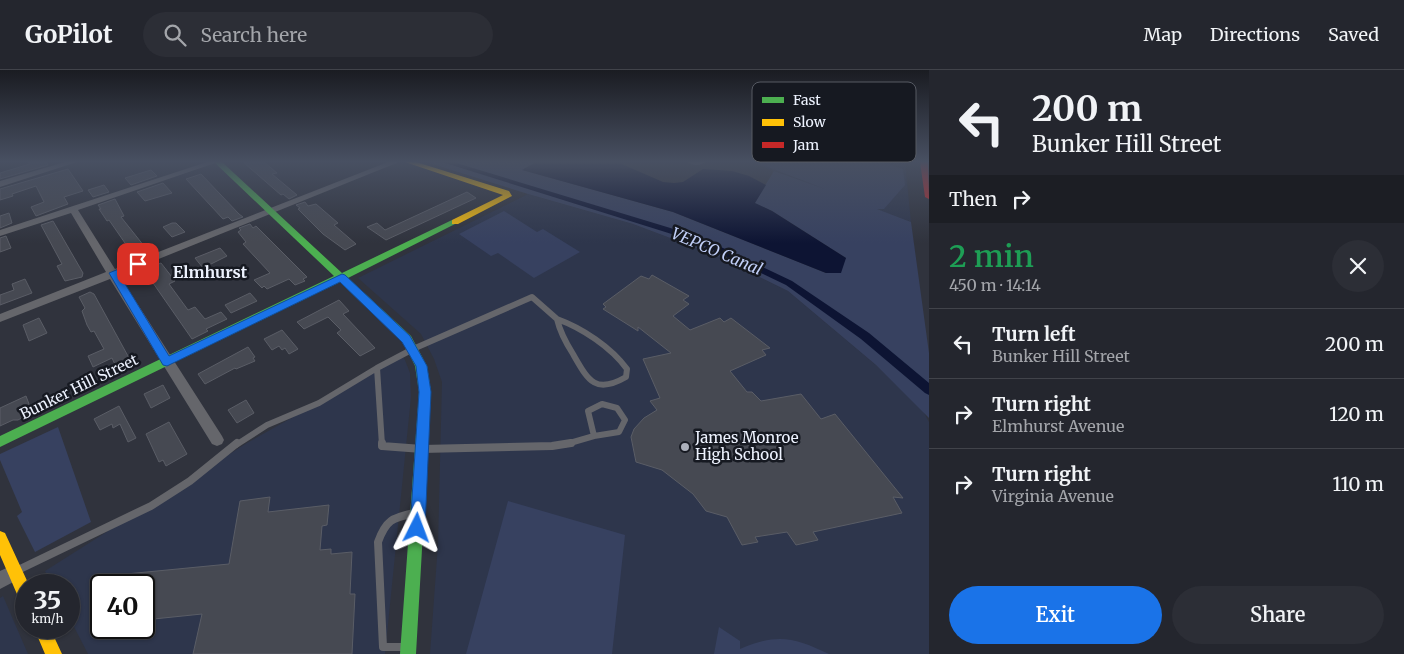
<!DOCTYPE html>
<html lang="en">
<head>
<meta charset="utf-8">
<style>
	:root { --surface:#24262e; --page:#2c2e36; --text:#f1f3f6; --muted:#a3a5aa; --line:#41434a; --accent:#1a73e8 }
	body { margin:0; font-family:Merriweather,serif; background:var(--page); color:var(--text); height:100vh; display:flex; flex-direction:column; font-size:19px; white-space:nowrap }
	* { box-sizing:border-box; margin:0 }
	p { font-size:16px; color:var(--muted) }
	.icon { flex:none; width:28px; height:28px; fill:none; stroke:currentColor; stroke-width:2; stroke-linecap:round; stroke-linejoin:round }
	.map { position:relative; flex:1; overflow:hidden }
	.side { display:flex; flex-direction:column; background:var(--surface); width:475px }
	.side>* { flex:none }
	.banner { background:#24262e; color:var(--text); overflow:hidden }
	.speed { position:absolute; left:15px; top:504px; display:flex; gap:10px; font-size:25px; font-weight:700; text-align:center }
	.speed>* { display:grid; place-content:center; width:65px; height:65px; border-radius:50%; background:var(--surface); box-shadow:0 1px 4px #0004,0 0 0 1px var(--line); line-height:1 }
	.speed small { font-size:12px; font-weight:400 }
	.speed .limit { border:2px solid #111; border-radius:8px; background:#fff; color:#111 }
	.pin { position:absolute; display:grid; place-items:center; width:42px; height:42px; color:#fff; margin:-21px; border-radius:10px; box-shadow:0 2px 8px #0006 }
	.me { position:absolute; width:55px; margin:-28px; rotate:3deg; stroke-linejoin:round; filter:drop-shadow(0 0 4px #0008) }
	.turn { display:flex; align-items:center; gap:18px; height:105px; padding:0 20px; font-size:22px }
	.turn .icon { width:65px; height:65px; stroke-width:2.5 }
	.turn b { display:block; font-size:35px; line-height:42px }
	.then { display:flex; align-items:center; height:48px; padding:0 20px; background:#0003; gap:10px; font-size:19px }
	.round { display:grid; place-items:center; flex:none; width:52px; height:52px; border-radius:26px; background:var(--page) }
	.summary { display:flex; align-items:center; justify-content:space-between; height:85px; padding:0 20px }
	h1 { font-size:30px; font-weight:600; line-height:38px; color:#1e9e55 }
	.primary-button { display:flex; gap:10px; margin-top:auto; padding:10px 20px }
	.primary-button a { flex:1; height:58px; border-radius:30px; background:var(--accent); color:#fff; font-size:20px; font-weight:600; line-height:58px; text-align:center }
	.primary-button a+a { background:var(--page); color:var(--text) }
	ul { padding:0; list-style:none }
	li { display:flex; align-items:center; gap:15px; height:70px; padding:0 20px; border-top:1px solid var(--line) }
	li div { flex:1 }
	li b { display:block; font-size:19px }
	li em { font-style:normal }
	header { display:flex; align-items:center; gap:30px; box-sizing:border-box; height:70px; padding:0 25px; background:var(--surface); border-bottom:1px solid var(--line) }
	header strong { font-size:24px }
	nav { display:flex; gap:28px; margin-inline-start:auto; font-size:18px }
	.search { width:350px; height:45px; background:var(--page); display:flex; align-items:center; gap:12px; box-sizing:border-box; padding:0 18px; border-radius:28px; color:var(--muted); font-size:19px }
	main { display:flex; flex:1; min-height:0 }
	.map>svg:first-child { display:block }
	.built { fill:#2e364c; fill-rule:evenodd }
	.green { fill:#374160 }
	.water { fill:#0d1433 }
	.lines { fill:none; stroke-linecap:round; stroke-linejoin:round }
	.canal { fill:#0d1433; fill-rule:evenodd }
	.building { fill:#464952; stroke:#5a5d66 }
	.lane-far1 { stroke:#65666b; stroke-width:6 }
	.lane { stroke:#65666b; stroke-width:8 }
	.street { fill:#65666b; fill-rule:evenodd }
	.fast { fill:#4caf50; fill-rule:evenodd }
	.slow { fill:#ffc107; fill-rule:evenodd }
	.jam { fill:#c62828; fill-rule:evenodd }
	.route { fill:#1a73e8; stroke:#114b97 }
	.poi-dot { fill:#abafba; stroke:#161921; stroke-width:2 }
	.labels { text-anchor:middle; stroke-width:5; stroke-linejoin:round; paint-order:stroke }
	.street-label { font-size:15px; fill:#edf2fe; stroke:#161921 }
	.poi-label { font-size:15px; fill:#edf2fe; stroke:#161921; text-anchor:start }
	.water-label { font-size:16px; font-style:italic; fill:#c1cff8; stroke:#161921 }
	.neighbourhood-label { font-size:16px; font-weight:bold; fill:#edf2fe; stroke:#161921 }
	.key { fill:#161921; stroke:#565a63; stroke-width:1 }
	.key-label { font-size:14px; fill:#edf2fe }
</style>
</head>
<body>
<header>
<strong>GoPilot</strong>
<div class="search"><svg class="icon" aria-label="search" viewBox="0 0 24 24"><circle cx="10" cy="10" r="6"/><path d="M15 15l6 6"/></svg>Search here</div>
<nav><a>Map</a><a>Directions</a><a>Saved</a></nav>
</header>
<main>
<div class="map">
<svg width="929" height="584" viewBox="0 0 929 584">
	<rect width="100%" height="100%" fill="#30333d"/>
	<path class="built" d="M751,92h154l6,60 -137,-51z
		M528,124l105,30 77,29 78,38 88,74 46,44 7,13v232h-499l8,-110 4,-162 -8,-23 -13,-25 -63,-56z
		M402,286l3,4 5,13 1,24 -26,257h-297l-19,-37v-32h-17l-7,-14 202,-128zM101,515h43v43h-43z
		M3,526l25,58h-28v-56z"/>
	<path class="green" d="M426,92h110l-13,8 150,42 153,61 20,-15 -74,-47 -18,-8 20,-32 51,18 -70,-27h127l21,7 2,16 -21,24h-7l34,13 18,131v65l-53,-53 -88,-74 -78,-38 -77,-29 -105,-30z
		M504,141l33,21 6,-3 37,23 -46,26 -36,-25 -7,3 -32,-22z
		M58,357l33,95 -56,30 -18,-36 5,-4 -22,-52v-6z
		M508,431l117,34 -13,119h-146z
		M719,557l21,14v8c37,-16 54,-12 89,5h-115z"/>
	<path class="water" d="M536,92h81l46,20 11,1 9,-1 20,-13 29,2 17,5 17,9 -11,18 17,8 74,47 -5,15h-15l-153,-61 -151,-42z"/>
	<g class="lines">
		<path class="canal" d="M442,92h11l247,75 92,44 77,52 60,50v12l-4,-2 -64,-54 -75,-54 -92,-44z"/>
	</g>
	<path class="building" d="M28,92h19l1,3 -48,14v-6l30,-9z
		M243,92h21l13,11 -5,1 25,21 -8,4 -6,-5 -2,1z
		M68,99l15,22 -19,6 4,7 -32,12 -5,-9 13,-5 -8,-16 -24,8 1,2 -13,4v-11z
		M151,100l6,6 -26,9 -6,-7z
		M201,104l38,40 4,3 -11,4 -4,-4 -5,2 -37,-40z
		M163,113l9,10 -27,8 -8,-9z
		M104,115l5,7 -16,5 -5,-7z
		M467,122l9,6 -90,42 -19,-13 10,-4 8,7z
		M115,129l9,17 -3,1 27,34 -14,5 -25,-36 -2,1 -8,-12h2l-3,-4z
		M305,132l3,4 8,-2 22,19 -4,2 22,19 -11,6 -22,-16 -25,-25 2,-1 -4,-3z
		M9,143l3,10 -12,5v-12z
		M53,151l30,52 -1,4 -17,4 -8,-15 5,-2 -21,-39z
		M172,153h4l9,9 -13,5 -9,-10z
		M250,154l3,4 3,-2 51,51 -4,2 2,2 -10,4 -6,-6 -22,10 -3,-3 -2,2 -8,-8 16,-7 -27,-29 3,-2 -8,-10 3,-2 -2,-2z
		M6,166l5,12 -11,4v-14z
		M220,178l7,8 -24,12 -8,-10z
		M161,193l14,18 -6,3 19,26 7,-3 10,12 16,-7 6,7 -21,10 2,2 -16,8 -48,-69z
		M652,205l37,21 -6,4 6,4 -16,12 17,14 30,-12 4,4 7,-4 39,30 -8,2 4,5 -36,16 17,21h5l9,9 40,-7 20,25 14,-5 68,84 -10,-1 9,16 -89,19 5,8 -22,5 -9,-13 -32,5 3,5 -16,3 -15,-28 -21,-6 -13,-17 -31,-24 -26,-8 -5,-25 3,-8 10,-11 13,-8 -7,-9 10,-3 -17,-39 28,-6 -33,-26v4l-35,-22 3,-2 -3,-3 38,-28 8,3z
		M25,209l7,14 -32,12v-10l14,-5 -2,-6z
		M90,222l4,2 40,73 -9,4 -2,-2 -5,2 -6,-13 -19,9 -5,-11 16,-7 -10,-18 -3,1 -4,-7 -5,-14 3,-3 -6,-11z
		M250,223l7,8 -26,12 -6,-8z
		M339,230l10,11 -6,3 32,34 -15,8 -23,-23 4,-3 -13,-13 -24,12 -7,-7z
		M39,248l8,15 -18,8 -6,-16z
		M282,260l16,19 -9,5 -4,-6 -3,2 -3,-4 -7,4 -8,-11z
		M248,277l7,10 -2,1 2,3 -19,8 -1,-1 -30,16 -7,-10z
		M163,315l7,13 -19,10 -7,-14z
		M26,326l6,16 -14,8h-5l-13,6v-18z
		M246,330l8,13 -17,10 -9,-13z
		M119,336l17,32 -8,4 -8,-18 -7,4 -1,-4 -12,6 -6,-11z
		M169,352l18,32 -21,12 -3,-6 -4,2 -13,-28z
		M270,427l-2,15 61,-7 -2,20 -5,1 -2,24 11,-1v5l21,-2 -2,42h5l-3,60h-159l9,-40 -58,6v-35h-21l3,-11 103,-10 11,-63z"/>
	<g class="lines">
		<path class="lane-far1" d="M557,249c25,9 54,28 70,50l-1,8c-31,18 -38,3 -53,-23 -7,-11 -13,-22 -16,-35z
			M377,298l36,-19 119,-52 25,22
			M602,334l15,4 8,12 -6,12 -25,4 -6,-25z
			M236,375l31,-20 52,-22 58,-35 5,77
			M563,375l31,-9"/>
		<path class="lane" d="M382,373v3l40,3 130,-3 19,-3
			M18,500l133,-64 39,-25 47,-38
			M404,577h-21l-5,-105c8,-22 14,-24 36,-29"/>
		<path class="street" d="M65,92h12l-77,25v-6z
			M207,92h11l-140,48 37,59 273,-107h11l-280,113 103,161 2,4 -2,4 -5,2 -5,-2 -102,-165 -110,43v-8l106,-42 -35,-59 -71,23v-6z
			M688,92h17c-4,4 -13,4 -17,0z
			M15,494l6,2 2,6 -2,6 -21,11v-18z"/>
		<path class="fast" d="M214,92h8l120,111 110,-53h6l1,2 -111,56 63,58 16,30 4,26 -15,262h-16l19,-262 -4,-26 -12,-25 -63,-59 -340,165v-11l334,-160z"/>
		<path class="slow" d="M405,92h11l93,29 3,5 -54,28h-6v-4l51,-25z
			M0,461l5,2 24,52h-3v18l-6,-2 -20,-46z
			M34,558h16l12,26h-17z"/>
		<path class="jam" d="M920,92h8l1,37 -4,-2z"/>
	</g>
	<linearGradient id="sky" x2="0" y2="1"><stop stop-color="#1a1c22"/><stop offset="0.53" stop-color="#485062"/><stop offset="1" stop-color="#485062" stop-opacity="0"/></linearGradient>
	<rect width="929" height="173" fill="url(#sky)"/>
	<path class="route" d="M138,191l3,1v4l-22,8 50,82 173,-82 3,1 65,61 17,30 4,26 -6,136 -3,4 -5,3 -5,-3 -2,-4 9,-136 -3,-26 -14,-24 -62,-60 -173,84 -4,-1 -54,-92z"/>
	<circle class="poi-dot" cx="685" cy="377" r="5"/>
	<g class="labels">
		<g class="street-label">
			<text transform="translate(79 317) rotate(-26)" y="5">Bunker Hill Street</text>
		</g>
		<g class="poi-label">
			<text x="695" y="373">James Monroe<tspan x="695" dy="17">High School</tspan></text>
		</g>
		<g class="water-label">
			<text transform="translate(717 181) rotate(23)" y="6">VEPCO Canal</text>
		</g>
		<g class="neighbourhood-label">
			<text x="210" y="208">Elmhurst</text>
		</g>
	</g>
	<rect x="752" y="12" width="164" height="80" rx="8" class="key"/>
	<rect x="762" y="27" width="22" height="6" fill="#4caf50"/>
	<rect x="762" y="49" width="22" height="7" fill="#ffc107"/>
	<rect x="762" y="72" width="22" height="6" fill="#c62828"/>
	<g class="key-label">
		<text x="793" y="35">Fast</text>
		<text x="793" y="57">Slow</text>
		<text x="793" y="80">Jam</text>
	</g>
</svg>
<div class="speed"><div>35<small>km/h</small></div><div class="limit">40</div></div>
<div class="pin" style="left:138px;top:194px;background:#d93025"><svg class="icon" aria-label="arrive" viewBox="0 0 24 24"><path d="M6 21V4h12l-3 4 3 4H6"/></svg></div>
<svg class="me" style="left:417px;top:458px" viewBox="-20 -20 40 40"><path d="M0-17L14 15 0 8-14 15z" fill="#1a73e8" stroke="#fff" stroke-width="4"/></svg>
</div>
<section class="side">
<div class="banner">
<div class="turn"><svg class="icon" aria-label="left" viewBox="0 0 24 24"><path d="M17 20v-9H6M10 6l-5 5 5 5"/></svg><div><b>200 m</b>Bunker Hill Street</div></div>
<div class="then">Then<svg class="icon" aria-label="right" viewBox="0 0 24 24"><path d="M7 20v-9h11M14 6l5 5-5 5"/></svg></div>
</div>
<div class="summary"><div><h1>2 min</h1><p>450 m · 14:14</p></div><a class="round"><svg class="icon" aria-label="close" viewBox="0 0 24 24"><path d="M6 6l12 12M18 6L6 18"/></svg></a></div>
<ul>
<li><svg class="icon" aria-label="left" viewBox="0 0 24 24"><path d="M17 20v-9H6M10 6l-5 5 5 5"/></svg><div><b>Turn left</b><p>Bunker Hill Street</p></div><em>200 m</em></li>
<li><svg class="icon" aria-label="right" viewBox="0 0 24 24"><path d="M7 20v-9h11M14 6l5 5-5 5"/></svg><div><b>Turn right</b><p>Elmhurst Avenue</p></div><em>120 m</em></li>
<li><svg class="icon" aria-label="right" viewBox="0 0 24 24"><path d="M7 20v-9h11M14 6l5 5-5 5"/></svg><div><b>Turn right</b><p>Virginia Avenue</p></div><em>110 m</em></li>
</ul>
<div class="primary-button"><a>Exit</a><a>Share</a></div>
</section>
</main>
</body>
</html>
